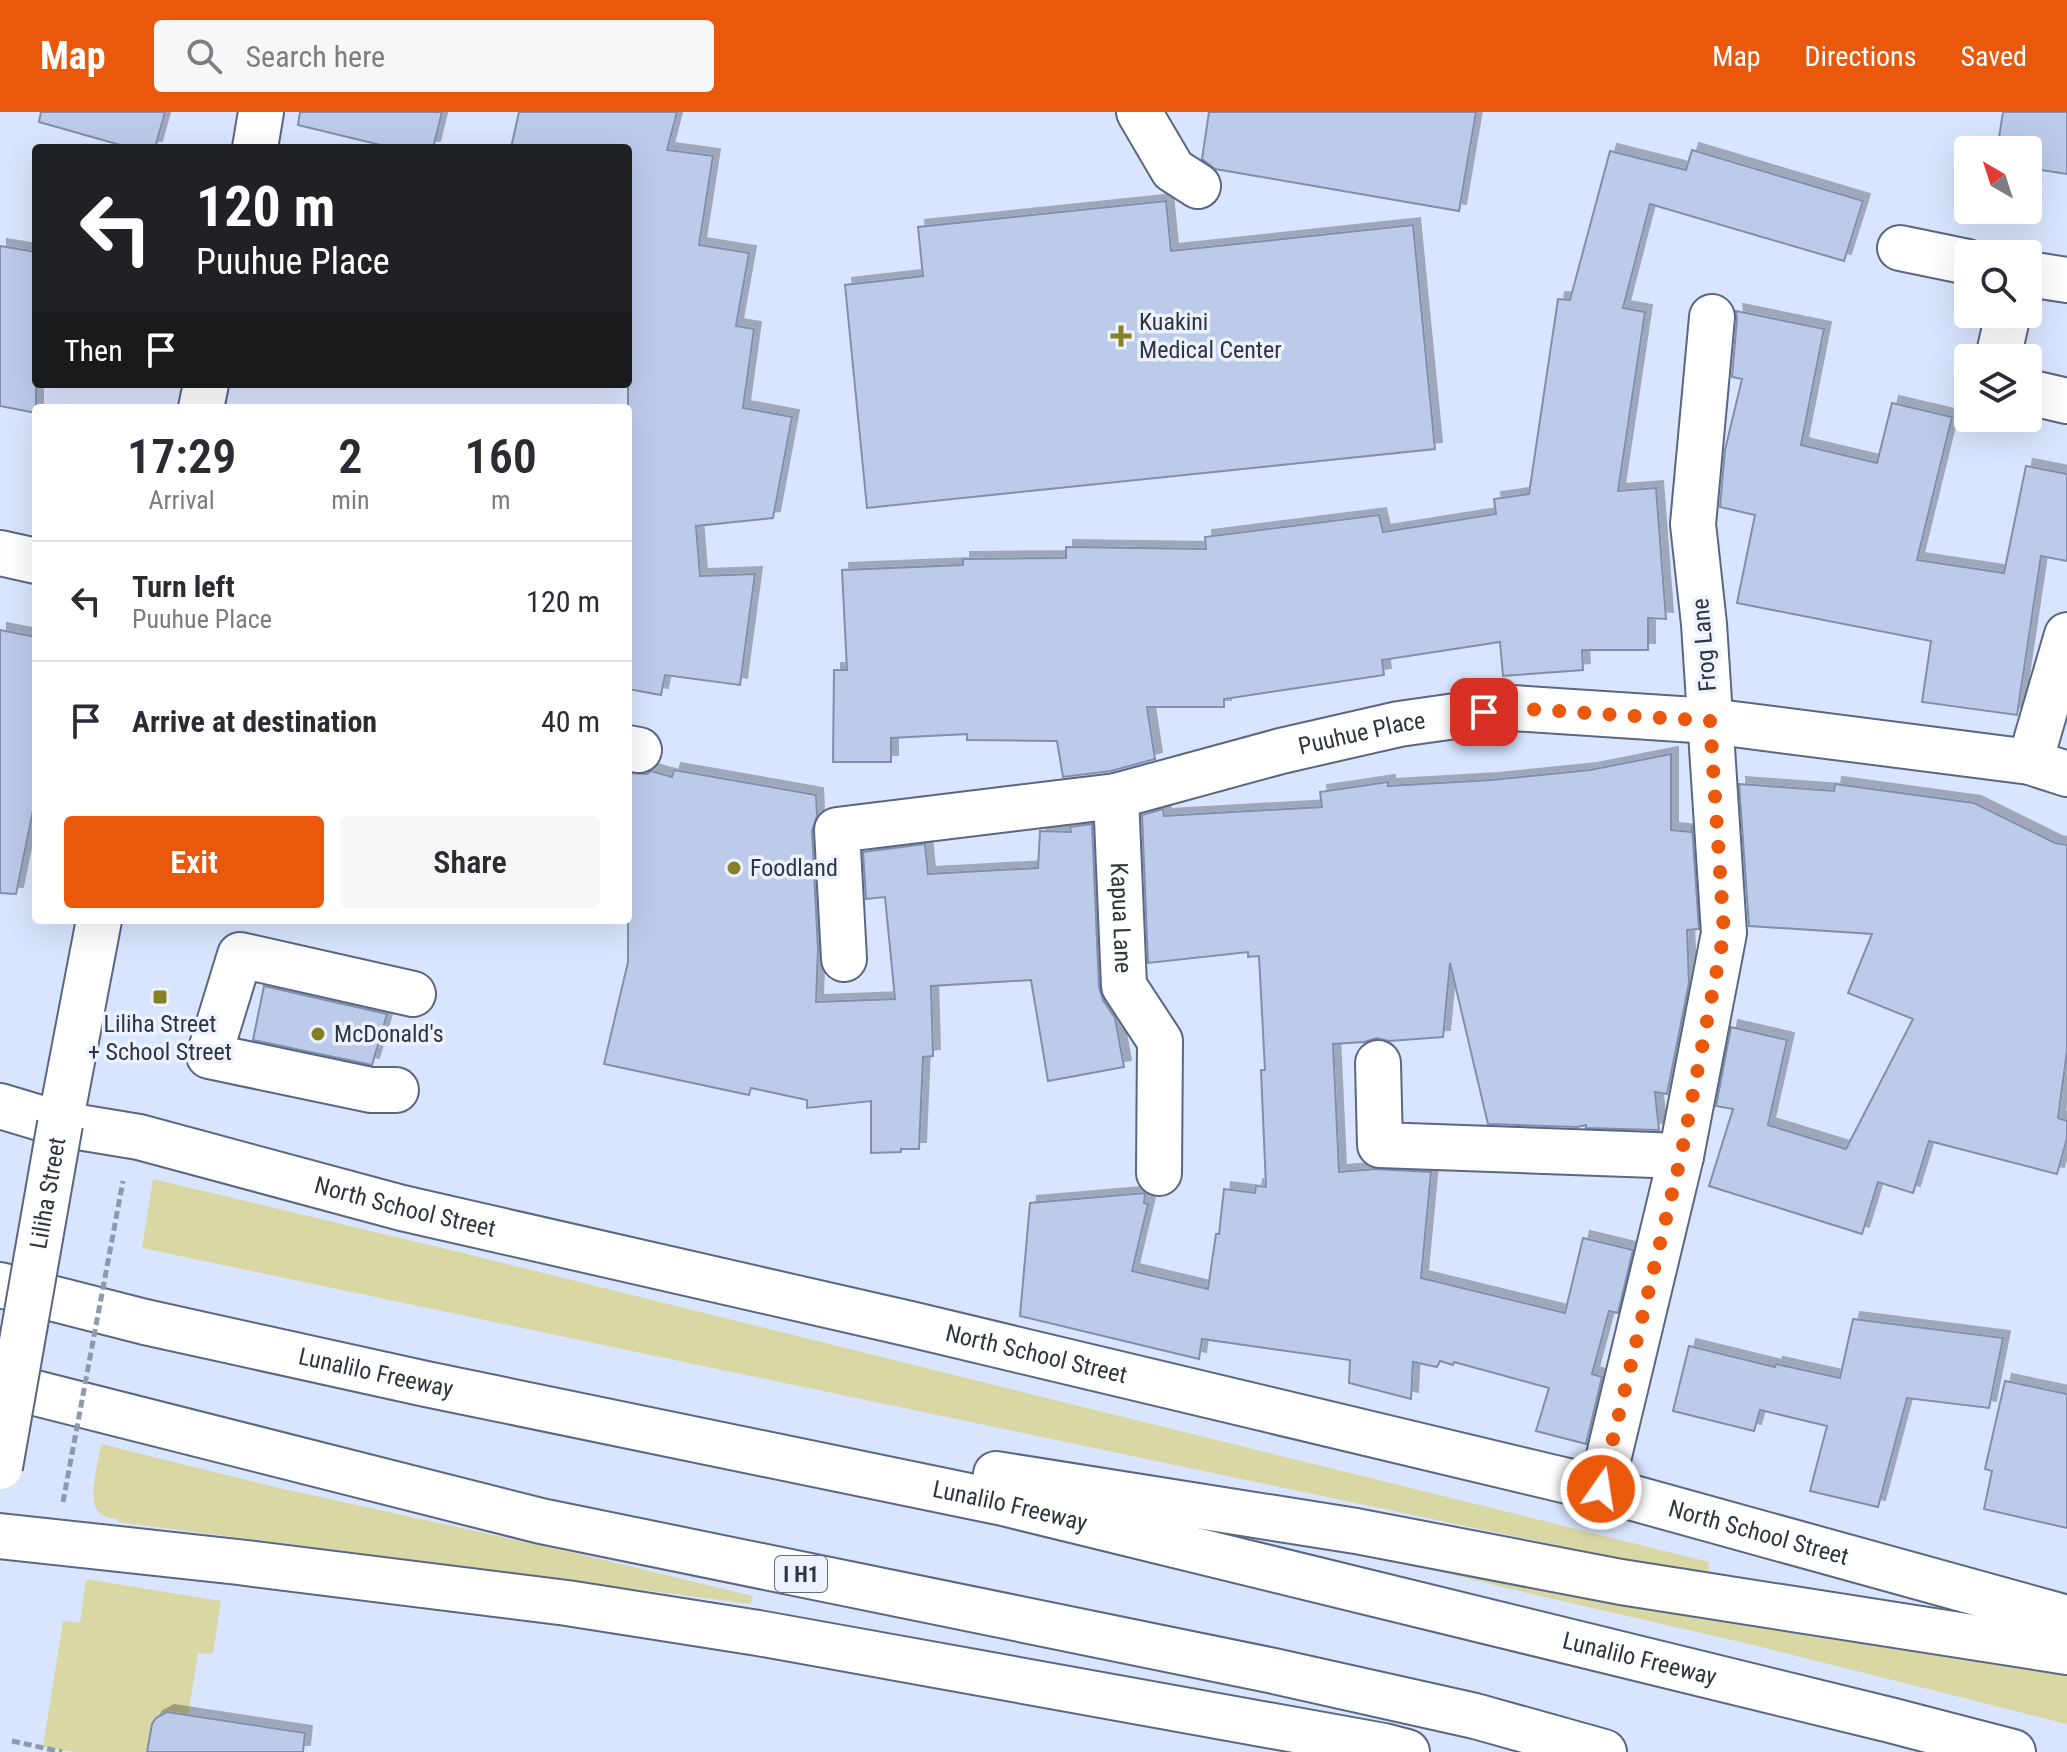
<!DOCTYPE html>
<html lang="en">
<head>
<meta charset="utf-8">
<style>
	:root { --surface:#fff; --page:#f7f7f7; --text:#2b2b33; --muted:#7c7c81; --line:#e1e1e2; --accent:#ea580c }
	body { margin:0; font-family:"Roboto Condensed",sans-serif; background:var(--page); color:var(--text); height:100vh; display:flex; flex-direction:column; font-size:30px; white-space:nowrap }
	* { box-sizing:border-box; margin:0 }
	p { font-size:26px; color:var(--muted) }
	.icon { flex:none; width:44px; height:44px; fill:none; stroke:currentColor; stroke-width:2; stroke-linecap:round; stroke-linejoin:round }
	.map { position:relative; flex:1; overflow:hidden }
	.sheet { position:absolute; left:32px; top:292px; width:600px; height:520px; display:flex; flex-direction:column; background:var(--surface); border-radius:8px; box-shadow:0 8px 32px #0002 }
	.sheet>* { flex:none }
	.guide { position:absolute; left:32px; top:32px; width:600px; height:244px; border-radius:8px; box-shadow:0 8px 32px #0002; background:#202124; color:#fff; overflow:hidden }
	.needle { width:52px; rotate:321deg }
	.buttons { position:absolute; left:1954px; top:24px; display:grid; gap:16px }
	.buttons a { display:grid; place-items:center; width:88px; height:88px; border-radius:8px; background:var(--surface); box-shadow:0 8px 32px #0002; font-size:40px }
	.pin { position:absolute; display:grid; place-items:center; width:68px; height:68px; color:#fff; margin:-34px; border-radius:16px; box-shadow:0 4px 12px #0006 }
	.me { position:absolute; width:88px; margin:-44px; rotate:13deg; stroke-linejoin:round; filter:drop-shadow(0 0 6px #0008) }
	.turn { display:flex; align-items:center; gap:28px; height:168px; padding:0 32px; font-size:36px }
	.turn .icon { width:104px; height:104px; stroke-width:2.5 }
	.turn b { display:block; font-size:56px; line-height:68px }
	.then { display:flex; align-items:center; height:76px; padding:0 32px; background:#0003; gap:16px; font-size:30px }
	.eta { display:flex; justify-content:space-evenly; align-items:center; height:136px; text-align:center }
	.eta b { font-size:48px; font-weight:600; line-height:56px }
	.primary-button { display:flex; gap:16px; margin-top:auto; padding:16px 32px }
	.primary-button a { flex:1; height:92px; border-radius:8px; background:var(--accent); color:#fff; font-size:32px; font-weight:600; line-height:92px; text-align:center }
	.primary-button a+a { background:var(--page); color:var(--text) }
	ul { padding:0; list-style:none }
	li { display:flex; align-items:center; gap:24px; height:120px; padding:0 32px; border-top:2px solid var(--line) }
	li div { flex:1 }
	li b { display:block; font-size:30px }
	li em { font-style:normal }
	header { display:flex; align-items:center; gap:48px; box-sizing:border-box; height:112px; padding:0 40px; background:var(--accent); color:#fff }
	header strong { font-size:38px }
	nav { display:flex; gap:44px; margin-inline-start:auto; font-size:28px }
	.search { width:560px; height:72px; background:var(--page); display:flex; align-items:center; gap:20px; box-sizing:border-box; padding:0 28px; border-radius:8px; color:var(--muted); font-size:30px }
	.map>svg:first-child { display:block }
	.green { fill:#d9d7a4 }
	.building { fill:#bccbea; stroke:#818fac; stroke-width:2; filter:url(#shadow) }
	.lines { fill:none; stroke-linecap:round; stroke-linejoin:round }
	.minor-casing { stroke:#596782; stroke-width:48 }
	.major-casing { stroke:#596782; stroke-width:48 }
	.highway-casing { stroke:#596782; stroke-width:48 }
	.path { stroke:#8f99ac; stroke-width:5; stroke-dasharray:8 4; stroke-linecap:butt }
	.minor { stroke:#fff; stroke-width:44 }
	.major { stroke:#fff; stroke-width:44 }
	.highway { stroke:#fff; stroke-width:44 }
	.major-bridge-casing { stroke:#596782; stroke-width:48; stroke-linecap:butt }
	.path-bridge { stroke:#8f99ac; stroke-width:5; stroke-dasharray:8 4; stroke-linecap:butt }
	.major-bridge { stroke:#fff; stroke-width:44 }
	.route { stroke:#ea580c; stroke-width:14; stroke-dasharray:0 25.2 }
	.poi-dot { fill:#857f26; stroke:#ecf2ff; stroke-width:3 }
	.labels { text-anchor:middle; stroke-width:7; stroke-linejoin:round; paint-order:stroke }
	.shield { fill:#ecf2ff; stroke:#676d79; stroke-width:2 }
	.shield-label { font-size:22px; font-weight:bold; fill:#2e3440 }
	.poi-label { font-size:24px; fill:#2e3440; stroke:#ecf2ff; text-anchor:start }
	.street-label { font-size:24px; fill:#2e3440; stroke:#ecf2ff }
</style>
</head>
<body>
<header>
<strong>Map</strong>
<div class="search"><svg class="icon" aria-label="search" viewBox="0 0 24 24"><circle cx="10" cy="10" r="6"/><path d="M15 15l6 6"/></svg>Search here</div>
<nav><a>Map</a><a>Directions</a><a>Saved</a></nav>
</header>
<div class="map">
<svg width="2067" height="1640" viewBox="0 0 2067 1640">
	<defs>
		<filter id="shadow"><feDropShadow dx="7" dy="-7" stdDeviation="0" flood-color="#0004"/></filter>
	</defs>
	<rect width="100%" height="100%" fill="#d9e5fe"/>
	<path class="green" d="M153,1067l314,75 1242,308 -1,15 -1566,-329z
		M101,1332l178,44 292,64 182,44 -2,8 -633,-82v-3c-9,-1 -18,-2 -22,-11 -7,-14 3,-49 5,-64z
		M1373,1443l694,116v53l-318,-80 -230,-53z
		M86,1467l135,22 -8,53 -15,-1 -15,94 -13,5h-95l-32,-5 20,-126 17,2z"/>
	<path class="building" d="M41,0h124l-10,36h-24l-92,-26z
		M300,0h142l-9,36h-40l-95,-23z
		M519,0h158l-10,38 46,6 -14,89 50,8 -13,73 18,3 -11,79 49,9 -19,101 -77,8 4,50 55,-2 -15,111 -75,-10 -4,20 -33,-6v-541h-117z
		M1209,0h267l-17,99 -244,-42 -13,-10z
		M2003,0h64v62l-39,-6v-18h-31z
		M1692,38l171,51 -19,60 -194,-57 -27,104 22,4 -27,179 38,-3 10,131 -18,-1v32h-66l1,20 -80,6 -3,-34 -118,18 2,15 -160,24v8h-77l8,52 -44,12 -48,6 -6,-36 -90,-1v-6l-76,4v24h-58l1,-92h13l-5,-100 121,-5v-6l103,-1v-11l140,2 -1,-12 174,-22 4,17 113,-18 -2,-15 35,-5 29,-195 12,1 40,-149 76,19z
		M1166,89l5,50 242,-26 22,224 -568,59 -22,-223 78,-9 -5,-49z
		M0,134l36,6v161l-36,-7z
		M1736,199l88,18 -23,116 76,18 15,-60 60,14 -35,143 87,13 22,-107 41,8v87l-26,-5 -24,159 -95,-13 9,-61 -194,-38 18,-88 -35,-8 5,-57 17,-71 -10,-2 5,-58z
		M0,518l36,7v159l-20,98 -16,-1z
		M1671,642v76l20,2 1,-6 7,103 -12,1 2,53 -22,111 -12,-2 4,38 -73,-2v-3l-9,2 -89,-3 -38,-161 -7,74 -54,4 -12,-3 -13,4 -31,2 6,128 37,-3 55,3 -10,106 144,35 18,-75 50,12 -15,63 -9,-2 -17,63 10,3 -16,67 -50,-13 13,-43 -95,-26 -1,3 -13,-4 -3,6 -24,-5 -2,37 -62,-16 1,-23 -148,-21 -3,20 -179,-43 10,-113 115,-10 -1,10 4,1 -16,67 76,18 8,-55h3l5,-45 31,4 1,-7 10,1 -5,-117h4l-6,-114 -11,1v-5l-100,11 -6,-148 21,-6 1,7 158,-9 -2,-15 68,-10v4l103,-6 99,-10z
		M674,658l142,25 1,21 -5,15 6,118 -2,53 79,-3 -10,-102 -19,2 -3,-47 62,-8 3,30 110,-6 2,-37 31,1 -1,-5 22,-3 7,163 4,13 12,18 9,49 -76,14 -17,-101 -100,6 2,70 -10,1 -4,92h-18v3l-30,1v-52l-64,7v-8l-56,-12 -2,7 -145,-31 24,-102v-189l19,1 4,-3 21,6z
		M1739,672l95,7 1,-7 139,19 81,40 12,2v206l-9,67 9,3v17l-10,36 -128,-33 -16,52 -35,-11 -16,52 -153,-48 24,-77 -17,-3 15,-79 56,13 -19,85 78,24 67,-130 -65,-26 24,-59 -123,-8z
		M264,874l123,28 -15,51 -119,-25z
		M1853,1207l150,19 -14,70 -82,-10 -29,109 -68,-16 17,-65 -67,-16 -6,21 -81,-20 16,-65 86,21 1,-3 64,14z
		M2005,1269l62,13v134l-83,-19 8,-38 -7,-2z
		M167,1600l138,21 -2,19h-156l5,-28 4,-6z"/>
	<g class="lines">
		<g class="minor-casing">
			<g id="minor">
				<path d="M1139,0l34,58 25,16"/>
				<path d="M255,36l6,-36"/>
				<path d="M1900,136l68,14"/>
				<path d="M2028,162l39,6"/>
				<path d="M1998,246l10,-44"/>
				<path d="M2028,280l39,9"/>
				<path d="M201,296l5,-24"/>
				<path d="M0,441l36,8"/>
				<path d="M628,636l11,2"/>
				<path d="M2030,650l37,-127"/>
				<path id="s1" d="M1116,684l8,190 36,55 -1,132"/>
				<path id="s2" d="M844,847l-7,-129 279,-34 165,-45 118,-27 113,-16 198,13 320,41 37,12"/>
				<path d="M1378,951l2,82 301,11"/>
				<path d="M396,978h-25l-162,-34 31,-101 173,39"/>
				<path d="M60,1012l39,-204"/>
				<path d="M1601,1377l80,-333 43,-223 -20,-309 -11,-100 19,-207"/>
			</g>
		</g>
		<g class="major-casing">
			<g id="major">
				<path id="s3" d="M0,994l60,18 79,13 263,71 508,116 691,165 466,129"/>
			</g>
		</g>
		<g class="highway-casing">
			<g id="highway">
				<path id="s4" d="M0,1173l145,37 281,62 577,119 887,217 123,32"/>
				<path d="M0,1272l541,137 733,150 201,45 129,36"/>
				<path d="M996,1362l360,57 265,51 446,70"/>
				<path d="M0,1424l238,26 329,41 191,30 626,113 23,6"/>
			</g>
		</g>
		<path class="path" d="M12,1629l50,11"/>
		<use href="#minor" class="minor"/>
		<use href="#major" class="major"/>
		<use href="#highway" class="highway"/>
		<g class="major-bridge-casing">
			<g id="major-bridge">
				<path id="s5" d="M0,1355l60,-343"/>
			</g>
		</g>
		<path class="path-bridge" d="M63,1390l60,-321"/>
		<use href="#major-bridge" class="major-bridge"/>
	</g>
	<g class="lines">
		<path class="route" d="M1484,600l28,-4 198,13 14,212 -43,223 -80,333"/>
	</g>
	<g class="poi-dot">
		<path d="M1117 212h8v8h8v8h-8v8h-8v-8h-8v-8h8z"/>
		<circle cx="734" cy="756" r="8"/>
		<rect x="152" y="877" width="16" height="16" rx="4"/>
		<circle cx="318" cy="922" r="8"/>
	</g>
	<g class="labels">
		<rect class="shield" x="775" y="1444" width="52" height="36" rx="6"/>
		<g class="shield-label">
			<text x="801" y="1470">I H1</text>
		</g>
		<g class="poi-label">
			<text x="1139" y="218">Kuakini<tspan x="1139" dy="28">Medical Center</tspan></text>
			<text x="750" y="764">Foodland</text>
			<text x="160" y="920" text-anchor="middle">Liliha Street<tspan x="160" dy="28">+ School Street</tspan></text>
			<text x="334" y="930">McDonald's</text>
		</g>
		<g class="street-label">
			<text transform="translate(1704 533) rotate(-95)" y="8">Frog Lane</text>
			<text dy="8" stroke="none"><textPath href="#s2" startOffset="664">Puuhue Place</textPath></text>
			<text dy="8" stroke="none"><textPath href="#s1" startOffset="122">Kapua Lane</textPath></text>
			<text dy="8" stroke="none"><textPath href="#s5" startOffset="278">Liliha Street</textPath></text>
			<text dy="8" stroke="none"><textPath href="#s3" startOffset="418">North School Street</textPath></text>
			<text dy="8" stroke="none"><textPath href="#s3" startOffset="1066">North School Street</textPath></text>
			<text dy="8" stroke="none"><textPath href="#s4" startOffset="386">Lunalilo Freeway</textPath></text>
			<text dy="8" stroke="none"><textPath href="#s4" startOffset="1034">Lunalilo Freeway</textPath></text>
			<text dy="8" stroke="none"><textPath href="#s3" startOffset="1810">North School Street</textPath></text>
			<text dy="8" stroke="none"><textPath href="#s4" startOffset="1682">Lunalilo Freeway</textPath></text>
		</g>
	</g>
</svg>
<div class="buttons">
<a><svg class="needle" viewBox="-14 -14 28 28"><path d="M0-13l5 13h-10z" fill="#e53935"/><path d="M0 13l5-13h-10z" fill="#7c7c81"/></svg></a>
<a><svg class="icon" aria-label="search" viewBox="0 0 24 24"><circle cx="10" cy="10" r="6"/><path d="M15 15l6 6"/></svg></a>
<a><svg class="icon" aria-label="layers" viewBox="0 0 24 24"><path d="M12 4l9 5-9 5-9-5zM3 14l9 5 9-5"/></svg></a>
</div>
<div class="pin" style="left:1484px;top:600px;background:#d93025"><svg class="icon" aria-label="arrive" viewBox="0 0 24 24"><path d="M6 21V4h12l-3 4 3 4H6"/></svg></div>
<svg class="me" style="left:1601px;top:1377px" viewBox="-20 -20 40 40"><circle r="17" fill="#ea580c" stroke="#fff" stroke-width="3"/><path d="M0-11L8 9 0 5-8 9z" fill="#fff"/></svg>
<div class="guide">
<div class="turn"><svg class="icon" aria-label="left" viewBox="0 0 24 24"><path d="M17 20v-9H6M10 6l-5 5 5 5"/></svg><div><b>120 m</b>Puuhue Place</div></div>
<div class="then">Then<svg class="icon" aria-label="arrive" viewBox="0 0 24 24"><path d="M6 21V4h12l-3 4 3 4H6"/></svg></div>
</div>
<section class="sheet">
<div class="eta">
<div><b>17:29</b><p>Arrival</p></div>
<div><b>2</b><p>min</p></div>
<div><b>160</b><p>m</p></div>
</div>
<ul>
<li><svg class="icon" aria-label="left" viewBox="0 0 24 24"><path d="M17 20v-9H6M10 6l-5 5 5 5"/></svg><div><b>Turn left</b><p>Puuhue Place</p></div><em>120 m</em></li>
<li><svg class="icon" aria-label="arrive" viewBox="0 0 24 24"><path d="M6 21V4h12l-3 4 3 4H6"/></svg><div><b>Arrive at destination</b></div><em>40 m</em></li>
</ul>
<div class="primary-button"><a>Exit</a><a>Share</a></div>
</section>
</div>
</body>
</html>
